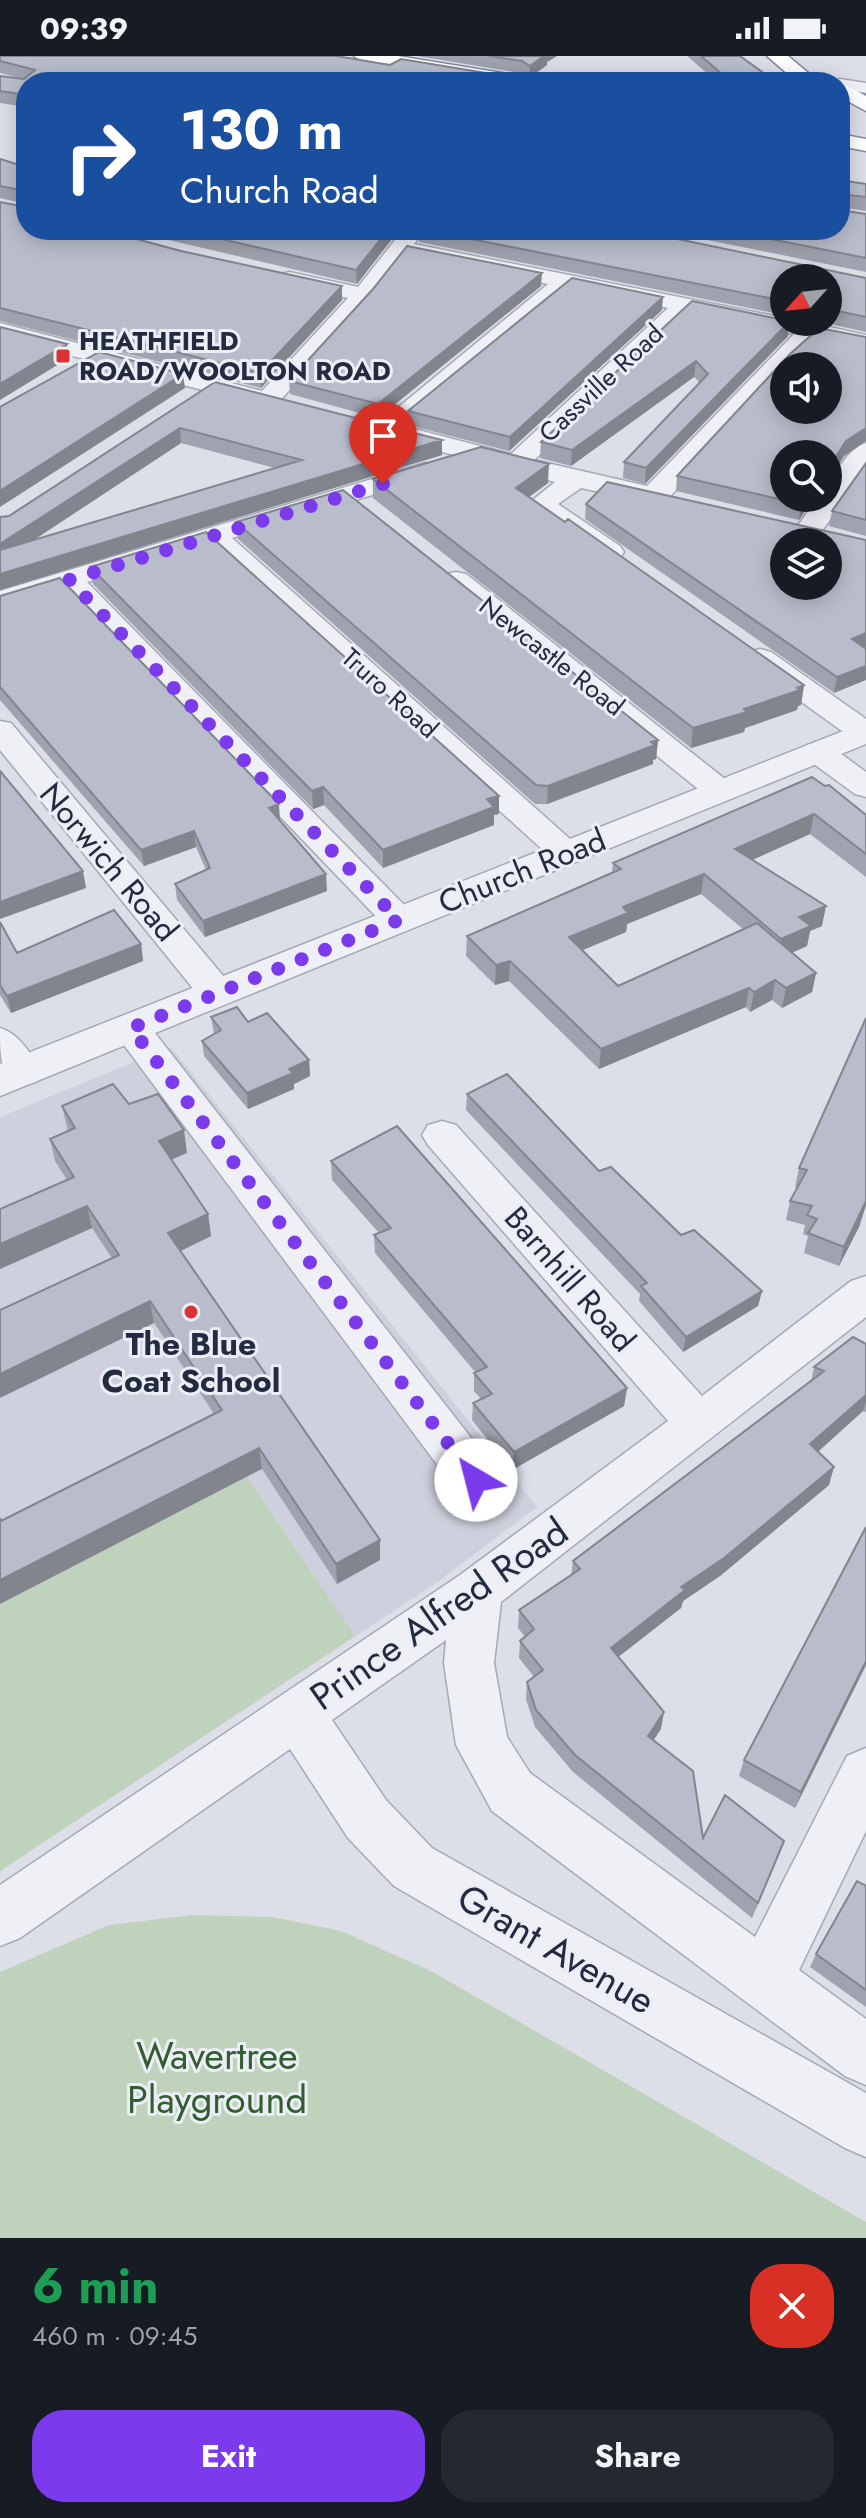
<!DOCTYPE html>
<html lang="en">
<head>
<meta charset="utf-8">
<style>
	:root { --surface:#171b24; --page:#242831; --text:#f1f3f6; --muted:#9ea1a6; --accent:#7c3aed }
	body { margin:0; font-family:Jost,sans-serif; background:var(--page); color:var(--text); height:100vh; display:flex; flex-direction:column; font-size:30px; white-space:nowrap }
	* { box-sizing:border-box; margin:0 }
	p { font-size:26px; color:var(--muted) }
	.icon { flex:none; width:44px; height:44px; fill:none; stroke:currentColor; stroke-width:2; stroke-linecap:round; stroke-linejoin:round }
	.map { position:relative; height:2182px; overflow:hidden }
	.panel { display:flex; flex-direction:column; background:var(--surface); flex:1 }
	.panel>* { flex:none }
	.banner { position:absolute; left:16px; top:16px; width:834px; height:168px; border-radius:32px; box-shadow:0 4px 20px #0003; background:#1a4fa0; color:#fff; overflow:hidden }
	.needle { width:52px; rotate:243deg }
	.buttons { position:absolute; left:770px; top:208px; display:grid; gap:16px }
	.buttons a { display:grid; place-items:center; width:72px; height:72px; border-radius:50%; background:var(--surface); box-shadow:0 4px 20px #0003; font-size:40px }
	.pin { position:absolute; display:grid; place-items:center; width:68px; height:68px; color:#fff; margin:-82px -34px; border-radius:50% 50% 50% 0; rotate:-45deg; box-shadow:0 0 8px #0007 }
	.pin .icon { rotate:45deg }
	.me { position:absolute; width:88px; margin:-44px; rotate:323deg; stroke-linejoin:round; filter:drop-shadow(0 0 6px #0008) }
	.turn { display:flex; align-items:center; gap:28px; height:168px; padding:0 32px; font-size:36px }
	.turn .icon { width:104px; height:104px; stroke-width:2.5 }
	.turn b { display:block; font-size:56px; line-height:68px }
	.round { display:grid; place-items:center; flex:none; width:84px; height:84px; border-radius:32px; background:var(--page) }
	.summary { display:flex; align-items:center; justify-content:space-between; height:136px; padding:0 32px }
	h1 { font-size:48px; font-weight:700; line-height:60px; color:#1e9e55 }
	.cta { display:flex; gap:16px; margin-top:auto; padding:16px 32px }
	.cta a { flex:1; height:92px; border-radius:32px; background:var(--accent); color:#fff; font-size:32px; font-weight:700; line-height:92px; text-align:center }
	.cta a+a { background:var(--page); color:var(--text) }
	.status { display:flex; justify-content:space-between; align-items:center; height:56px; padding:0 40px; background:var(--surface); direction:ltr }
	.status svg { height:22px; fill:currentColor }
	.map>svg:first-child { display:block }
	.built { fill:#ced1dd }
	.green { fill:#bfd3bc }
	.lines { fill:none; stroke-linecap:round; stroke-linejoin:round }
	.minor-casing { stroke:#a5a9b6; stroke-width:3 }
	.tertiary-casing { stroke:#a5a9b6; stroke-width:3 }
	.trunk-casing { stroke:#8289a0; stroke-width:3 }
	.minor { fill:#eff0f6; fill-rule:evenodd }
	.tertiary { fill:#eff0f6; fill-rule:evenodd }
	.trunk { fill:#fff; fill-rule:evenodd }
	.wall { fill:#9fa3af; fill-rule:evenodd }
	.shaded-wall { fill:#82848e }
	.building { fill:#b9bdcb; stroke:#82848e; stroke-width:2; fill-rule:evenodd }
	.route { stroke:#7c3aed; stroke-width:14; stroke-dasharray:0 25.2 }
	.poi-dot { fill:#db3333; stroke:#ebeef5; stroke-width:3 }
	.labels { text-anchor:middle; stroke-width:6; stroke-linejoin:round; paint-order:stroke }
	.far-poi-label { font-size:26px; font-weight:bold; fill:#242a40; stroke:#ebeef5; text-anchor:start }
	.far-street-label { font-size:26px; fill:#242a40; stroke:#ebeef5 }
	.street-label { font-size:32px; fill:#242a40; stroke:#ebeef5 }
	.poi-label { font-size:32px; font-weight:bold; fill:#242a40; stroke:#ebeef5 }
	.near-street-label { font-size:38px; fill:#242a40; stroke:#ebeef5 }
	.near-park-label { font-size:38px; fill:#325d30; stroke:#ebeef5 }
</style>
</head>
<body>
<div class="status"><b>09:39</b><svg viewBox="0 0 49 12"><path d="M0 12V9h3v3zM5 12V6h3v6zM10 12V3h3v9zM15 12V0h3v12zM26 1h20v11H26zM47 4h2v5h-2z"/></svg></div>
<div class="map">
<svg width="866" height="2182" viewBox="0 0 866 2182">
	<rect width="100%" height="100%" fill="#dcdfe8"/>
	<path class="built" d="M171,991l366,460 -101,76 -436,288v-754z"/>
	<path class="green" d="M247,1421l108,159 -355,235v-267z
		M193,1859l79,2 69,14 92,41 433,250v16h-866v-266l109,-47z"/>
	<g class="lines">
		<g class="minor-casing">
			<path id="minor" d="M840,23l26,4v10l-26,-4v-7h-7z
				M403,174h21l-10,14 370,74v4l27,1 55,12v14l-50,-10 -26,27h-6v6l-119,130 -9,2 -75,-16 -23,16 62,42 4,6 -4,6h-20l-68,-48 -4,-6 27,-22 -180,-48 -3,-5 176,-145 -142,-29 -35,45 -95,105 -9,2 -267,-70v-14l262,68 86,-93 -67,-14 -3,-5 3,-5 8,-2 69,15zM570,232l98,20 -157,146 -108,-28zM690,257l104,21 -147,152 -113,-26z
				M866,387v26l-49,69h-20l-4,-6 25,-34h10c0,-18 20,-50 38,-55z
				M425,407l9,3 4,5 -4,5 -202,62 347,309 5,7 -5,7 -12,3 -12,-3 -347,-315 -121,36 324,330 6,8 -6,8 -12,3 -12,-3 -324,-338 -63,19v-18z
				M456,516l10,2 264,209 5,7 -5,7 -11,3 -11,-3 -262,-211 -4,-6 4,-6z
				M760,593l11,3 95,67v22l-13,-2 -104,-75 -4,-6 4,-6z
				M0,665l11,2 219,261 5,9 -5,9 -13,3 -13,-3 -204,-252z
				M818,686l11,3 37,27v25l-11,-3 -48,-35 -5,-7 5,-7z
				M131,959l13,4 349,447 6,14 -6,14 -17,6 -17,-6 -341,-457 -6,-9 6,-9z
				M0,972c20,6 31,26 41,44l-5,10c-36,12 -36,-25 -36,-54z
				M442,1065l14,4 246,271 149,-115 15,-5v41l-365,285 -7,61 13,74 23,36 225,164 92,-181 19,-8v83l-67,139 67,49v66l-21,-9 -353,-265 -36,-66 -12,-82 2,-23 -114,80 54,80 46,48 434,245v64l-21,-9 -451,-262 -46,-48 -58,-89 -270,189 -20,8v-61l460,-310 208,-154 -240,-276 -6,-10 6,-10z"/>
		</g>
		<g class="tertiary-casing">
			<path id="tertiary" d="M866,666v22l-866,352v-32z"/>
		</g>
		<g class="trunk-casing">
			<path id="trunk" d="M354,0h44l123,20 10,6h-45l-123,-20z
				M767,0h21l31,26h-22z
				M840,26l26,14v15l-26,-14z
				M840,78l26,5v12l-26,-5z"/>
		</g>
		<use href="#minor" class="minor"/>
		<use href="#tertiary" class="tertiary"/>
		<use href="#trunk" class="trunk"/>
	</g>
	<path class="wall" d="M0,0l390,9 96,8h34l-1,9h-493v25l-26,-4v-27l24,3 -24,-6z
		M417,0h140l-10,6v3l-18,13 -8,-5z
		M687,0h53l36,26h-59z
		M0,103l26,8v63l155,21 161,35v14l-81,88 -261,-67v-119l26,5v-3l-26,-6z
		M840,124l26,4v27l-26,-4z
		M866,158v58l-208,-42h182z
		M126,174h156l23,4 4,-4h90l-42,54z
		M419,174h215l232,48v54l-45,-10h7v-44h-44v37l-365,-73z
		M541,230l-163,132 -88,-24 -1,-13z
		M692,245l96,35 -143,148 -22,-6 1,-16 76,-79 -6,-6 -123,89 -31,-8 1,-16z
		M662,254l-153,141 -101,-26v-14z
		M866,281v104l-22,15 -11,17 -49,25h30l-15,22 -123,-29 1,-15z
		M215,326l227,58v15l-442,135 9,-74zM181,387l94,25 -241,72z
		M866,407v73l-37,-10 3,-15z
		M373,423l175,4 -19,14 275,188 -3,20 -3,1 -1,4 -52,18 -1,4 -53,16 -318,-250z
		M586,448l280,36v107l-32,46 -249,-174z
		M236,466l422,218 -2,19 -3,1v4l-106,40h-12l-297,-265z
		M90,511l409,229v18l-5,1v10l-111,43 -59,-63 -11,4 -220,-225z
		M0,540l280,224 47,71 -122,46 -28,-37 -2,-16 31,-14 -10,-23 -52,19 -144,-166z
		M812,721l54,38v62l-56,-43 -58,26 70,66 -12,5 -3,15 -15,6 24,21 -4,19 -30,16 -10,-8 -22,12 -4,-5 -147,62 -90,-88 -14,4 -29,-29 1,-20 145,-64 1,-9zM701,838l42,35 -125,57 -35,-36 43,-18 1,-8z
		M0,866l17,31 124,-9 2,17 -132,52 -11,-18z
		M211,961l37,5 61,38 1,16 -16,8v5l-46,20 -44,-53 -2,-15 12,-7z
		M866,962v187l-7,22 -20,39 -35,-13 4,-17 -5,-2 2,-9 -19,-5 4,-19 7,-13 -2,-1 4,-19z
		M467,1038l132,77 82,64 81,56 -4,15 -75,46 -44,-51 1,-7 -174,-184z
		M129,1048l58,49 -16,7 37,54 3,22 -30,15 199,289v20l-43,24 -75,-115 -261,52 213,-107 -122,-186 -92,41v-60l67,-29 -12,-19 -5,-22 18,-8 -6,-25z
		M331,1105l296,227 -3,18 -112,64 -40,-50 1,-17 8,-4 -7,-8v-18h2l-101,-120 -1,-18 5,-2 -47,-53z
		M866,1288v68l-3,-1 -45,41 11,33 -109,91 -37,25 -2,7 -63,49 43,72 -8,11 50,98 75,19 -26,61 -179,-146 -38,-45 -9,-28 1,-17 7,-5 -15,-19 1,-17 5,-4 -7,-9 1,-18 52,-34 2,-15 238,-179 3,-15z
		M866,1609l-71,143 -56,-32 5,-16z
		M866,1830v121l-56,-40 6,-13z"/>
	<path class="shaded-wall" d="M543,0h14l-10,6v3l-18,13 1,-12z
		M520,17l-1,9h-12z
		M388,174h11l-42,54 -1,-14z
		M542,217l-1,13 -163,132v-14z
		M342,230v14l-81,88 -1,-15z
		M663,241l-1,13 -153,141 1,-14z
		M789,266h1l-2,14 -143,148 1,-16z
		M67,288l2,14 -69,42v-16z
		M696,305l-2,16 -123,89 1,-16z
		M183,318l2,14 -185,119v-16z
		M180,372l1,15 -181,119v-18z
		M866,372v13l-22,15 -11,17 -5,14v-7l7,-22 11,-17z
		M442,384v15l-442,135v-16z
		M549,408l-1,19 -33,24 1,-19z
		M806,442h8l-15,22 2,-16z
		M866,577v14l-17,8 3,-16z
		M866,610v14l-32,13 3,-16z
		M804,629l-3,20 -3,1 -1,4 -52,18 -1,4 -53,16 2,-20z
		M658,684l-2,19 -3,1v4l-106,40 1,-18z
		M323,731l1,18 -11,4 -1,-18z
		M499,740v18l-5,1v10l-111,43v-18l104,-51z
		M279,748l1,17 -11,-13z
		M814,758l-4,20 -78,35 3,-20z
		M194,775l2,16 -52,19 -3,-16z
		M83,815l3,17 -86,31v-17z
		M326,818l1,17 -122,46 -2,-16z
		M704,818l-3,20 -74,30 -1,8 -58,24 1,-19 54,-30z
		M826,850l-4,20 -12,5 -3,15 -29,13 3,-20 18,-22z
		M141,888l2,17 -132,52 -4,-17z
		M510,905l-1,20 -14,4 1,-20z
		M816,917l-4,19 -30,16 4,-20z
		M775,924l-3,20 -22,12 4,-20z
		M749,932l-3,19 -147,62 2,-20z
		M309,1004l1,16 -16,8v5l-46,20 -1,-16 42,-24z
		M184,1074l3,23 -24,10 -4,-22z
		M866,1145v4l-7,22 -20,39 5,-19z
		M87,1150l5,22 -92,41v-25z
		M208,1158l3,22 -39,19 -4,-22z
		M762,1235l-4,15 -75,46 3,-15z
		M150,1245l4,22 -154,75v-24z
		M627,1332l-3,18 -112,64 2,-18z
		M866,1339v7l-3,9 -58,52 5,-19z
		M259,1392l3,21 -262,135v-24z
		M834,1411l-5,18 -109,91 -37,25 -2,7 -73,57 3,-17 70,-61z
		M380,1484v20l-43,24 -1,-20z
		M866,1605v4l-71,143 6,-16z
		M664,1656l-3,17 -16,24 3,-17z
		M784,1785l-6,16 -26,61 6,-15z"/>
	<path class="building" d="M0,0h336l54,9 11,-6 85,14h34l-13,9h-481v13l-26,-4v-15l24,3 11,-9 -35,-9z
		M489,0h55l-14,10 -8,-5z
		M701,0h39l36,26h-45z
		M0,103l26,8v24l-26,-5z
		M840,124l26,4v13l-26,-3v3z
		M26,145v29h77l78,21 161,35 -82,87 -260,-65v-106l26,5z
		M840,154l26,4v44l-140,-28h114z
		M182,174h100l23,4 4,-4h79l-32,40z
		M426,174h208l232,48v39l-38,-8v-31h-44v23z
		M407,190l135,27 -164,131 -89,-23 84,-92z
		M572,222l91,19 -153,140 -102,-26z
		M692,245l92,19v2h5l-143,146 -22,-6 84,-88 -12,-13 -124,89 -31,-8z
		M0,271l67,17 -67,40z
		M819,272l47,9v91l-20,13 -11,17 -7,22v-26h-44v44h22l-5,6 -124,-28 112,-121zM784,310h44v44h-44z
		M99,296l84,22 -183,117v-84z
		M215,326l227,58 -442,134v-24l302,-90 -122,-32 -180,116v-27l9,-1z
		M481,391l68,17 -33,24 49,34 3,-3 236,166 -7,3 3,2 -56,19 3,3 -54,16 -320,-249z
		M866,407v57l-34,-9z
		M607,426l259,58v93l-14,6 14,10v17l-29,11 -251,-173zM784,486h44v44h-44z
		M343,434l315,250 -7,2 4,3 -107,41 -12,-1 -300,-263z
		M206,476l293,264 -12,3 7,8 -111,43 -60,-63 -11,4 -222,-224z
		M60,522l219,226 -10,4 57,66 -123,47 -28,-37 35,-16 -16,-37 -53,19 -141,-163v-91z
		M0,715l83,100 -83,31z
		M812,721l13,9 4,-1 37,30v39l-52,-40 -79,35 91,57 -27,11 12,9 -30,13 -77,-65 -81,33 5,6 -59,24 49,49 139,-63 59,50 -30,15 -11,-8 -21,12 -5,-4 -148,61 -91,-88 -14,4 -29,-29 154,-67 -8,-6z
		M114,854l27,34 -134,52 -7,-11v-63l17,31z
		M237,951l11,15 19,-9 42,47 -20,9 4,4 -46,20 -45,-52 19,-11 -10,-13z
		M866,962v183l-22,46 -36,-14 9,-14 -10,-4 5,-9 -22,-5 17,-31 -8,-2z
		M507,1018l92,97 12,-4 70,68 13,-5 68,61 -76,46 -45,-51 6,-3 -180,-189z
		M113,1028l16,20 29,-10 26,36 -25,11 49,73 -40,19 212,307 -44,24 -77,-116 -259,132v-62l1,3 221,-111 -72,-109 -150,73v-64l119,-55 -32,-49 -87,38v-35l74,-32 -24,-38 25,-11 -13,-22z
		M397,1070l230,262 -113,64 -41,-49 19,-9 -18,-21 13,-6 -113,-132 17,-7 -60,-67z
		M853,1281l13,7v51l-56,49 24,23 -110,91 -43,29 4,3 -74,58 53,64 -16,24 45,35 10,67 22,-43 59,46 -26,62 -183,-148 -39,-45 -9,-28 16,-12 -23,-29 14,-12 -15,-19 61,-41 -7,-8 251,-190 -10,-4z
		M866,1471v134l-65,131 -57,-32z
		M857,1825l9,5v104l-50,-36z"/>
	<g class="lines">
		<path class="route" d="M383,428l-314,96 330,340 -268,108 345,452"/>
	</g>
	<g class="poi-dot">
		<rect x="55" y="292" width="16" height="16" rx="4"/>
		<circle cx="191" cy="1256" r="8"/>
	</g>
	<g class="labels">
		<g class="far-poi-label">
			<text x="79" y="294">HEATHFIELD<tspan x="79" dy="30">ROAD/WOOLTON ROAD</tspan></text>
		</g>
		<g class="far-street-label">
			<text transform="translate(601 327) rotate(-43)" y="9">Cassville Road</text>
			<text transform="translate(552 600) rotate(38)" y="9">Newcastle Road</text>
			<text transform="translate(390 637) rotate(42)" y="9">Truro Road</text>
		</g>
		<g class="street-label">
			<text transform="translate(109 806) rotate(50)" y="11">Norwich Road</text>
			<text transform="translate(522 815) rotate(-22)" y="11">Church Road</text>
			<text transform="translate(570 1223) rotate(49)" y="11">Barnhill Road</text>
		</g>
		<g class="poi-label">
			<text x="191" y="1299">The Blue<tspan x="191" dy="37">Coat School</tspan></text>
		</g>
		<g class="near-street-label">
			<text transform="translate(439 1558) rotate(-35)" y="13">Prince Alfred Road</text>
			<text transform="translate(556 1893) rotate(30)" y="13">Grant Avenue</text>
		</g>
		<g class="near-park-label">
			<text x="217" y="2013">Wavertree<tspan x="217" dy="44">Playground</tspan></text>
		</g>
	</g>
</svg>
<div class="buttons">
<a><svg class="needle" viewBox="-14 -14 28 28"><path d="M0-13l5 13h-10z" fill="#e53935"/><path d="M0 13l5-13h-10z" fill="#9ea1a6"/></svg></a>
<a><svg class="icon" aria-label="sound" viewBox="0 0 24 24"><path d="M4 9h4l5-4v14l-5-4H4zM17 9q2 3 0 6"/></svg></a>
<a><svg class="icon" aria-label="search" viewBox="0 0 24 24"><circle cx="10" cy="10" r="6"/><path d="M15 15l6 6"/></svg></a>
<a><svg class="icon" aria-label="layers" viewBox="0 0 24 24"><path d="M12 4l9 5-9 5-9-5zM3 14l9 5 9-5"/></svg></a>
</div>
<div class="pin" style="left:383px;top:428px;background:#d93025"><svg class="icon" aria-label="arrive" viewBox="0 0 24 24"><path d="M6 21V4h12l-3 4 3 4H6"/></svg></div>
<svg class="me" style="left:476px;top:1424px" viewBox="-20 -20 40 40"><circle r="19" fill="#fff"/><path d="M0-13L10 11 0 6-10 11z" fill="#7c3aed"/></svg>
<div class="banner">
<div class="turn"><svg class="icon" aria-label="right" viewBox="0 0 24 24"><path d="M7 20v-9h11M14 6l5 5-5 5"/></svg><div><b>130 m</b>Church Road</div></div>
</div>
</div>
<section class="panel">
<div class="summary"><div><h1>6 min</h1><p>460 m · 09:45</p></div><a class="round" style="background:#d93025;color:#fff"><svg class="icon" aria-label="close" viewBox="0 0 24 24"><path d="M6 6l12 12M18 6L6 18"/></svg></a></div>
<div class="cta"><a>Exit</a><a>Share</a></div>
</section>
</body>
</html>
